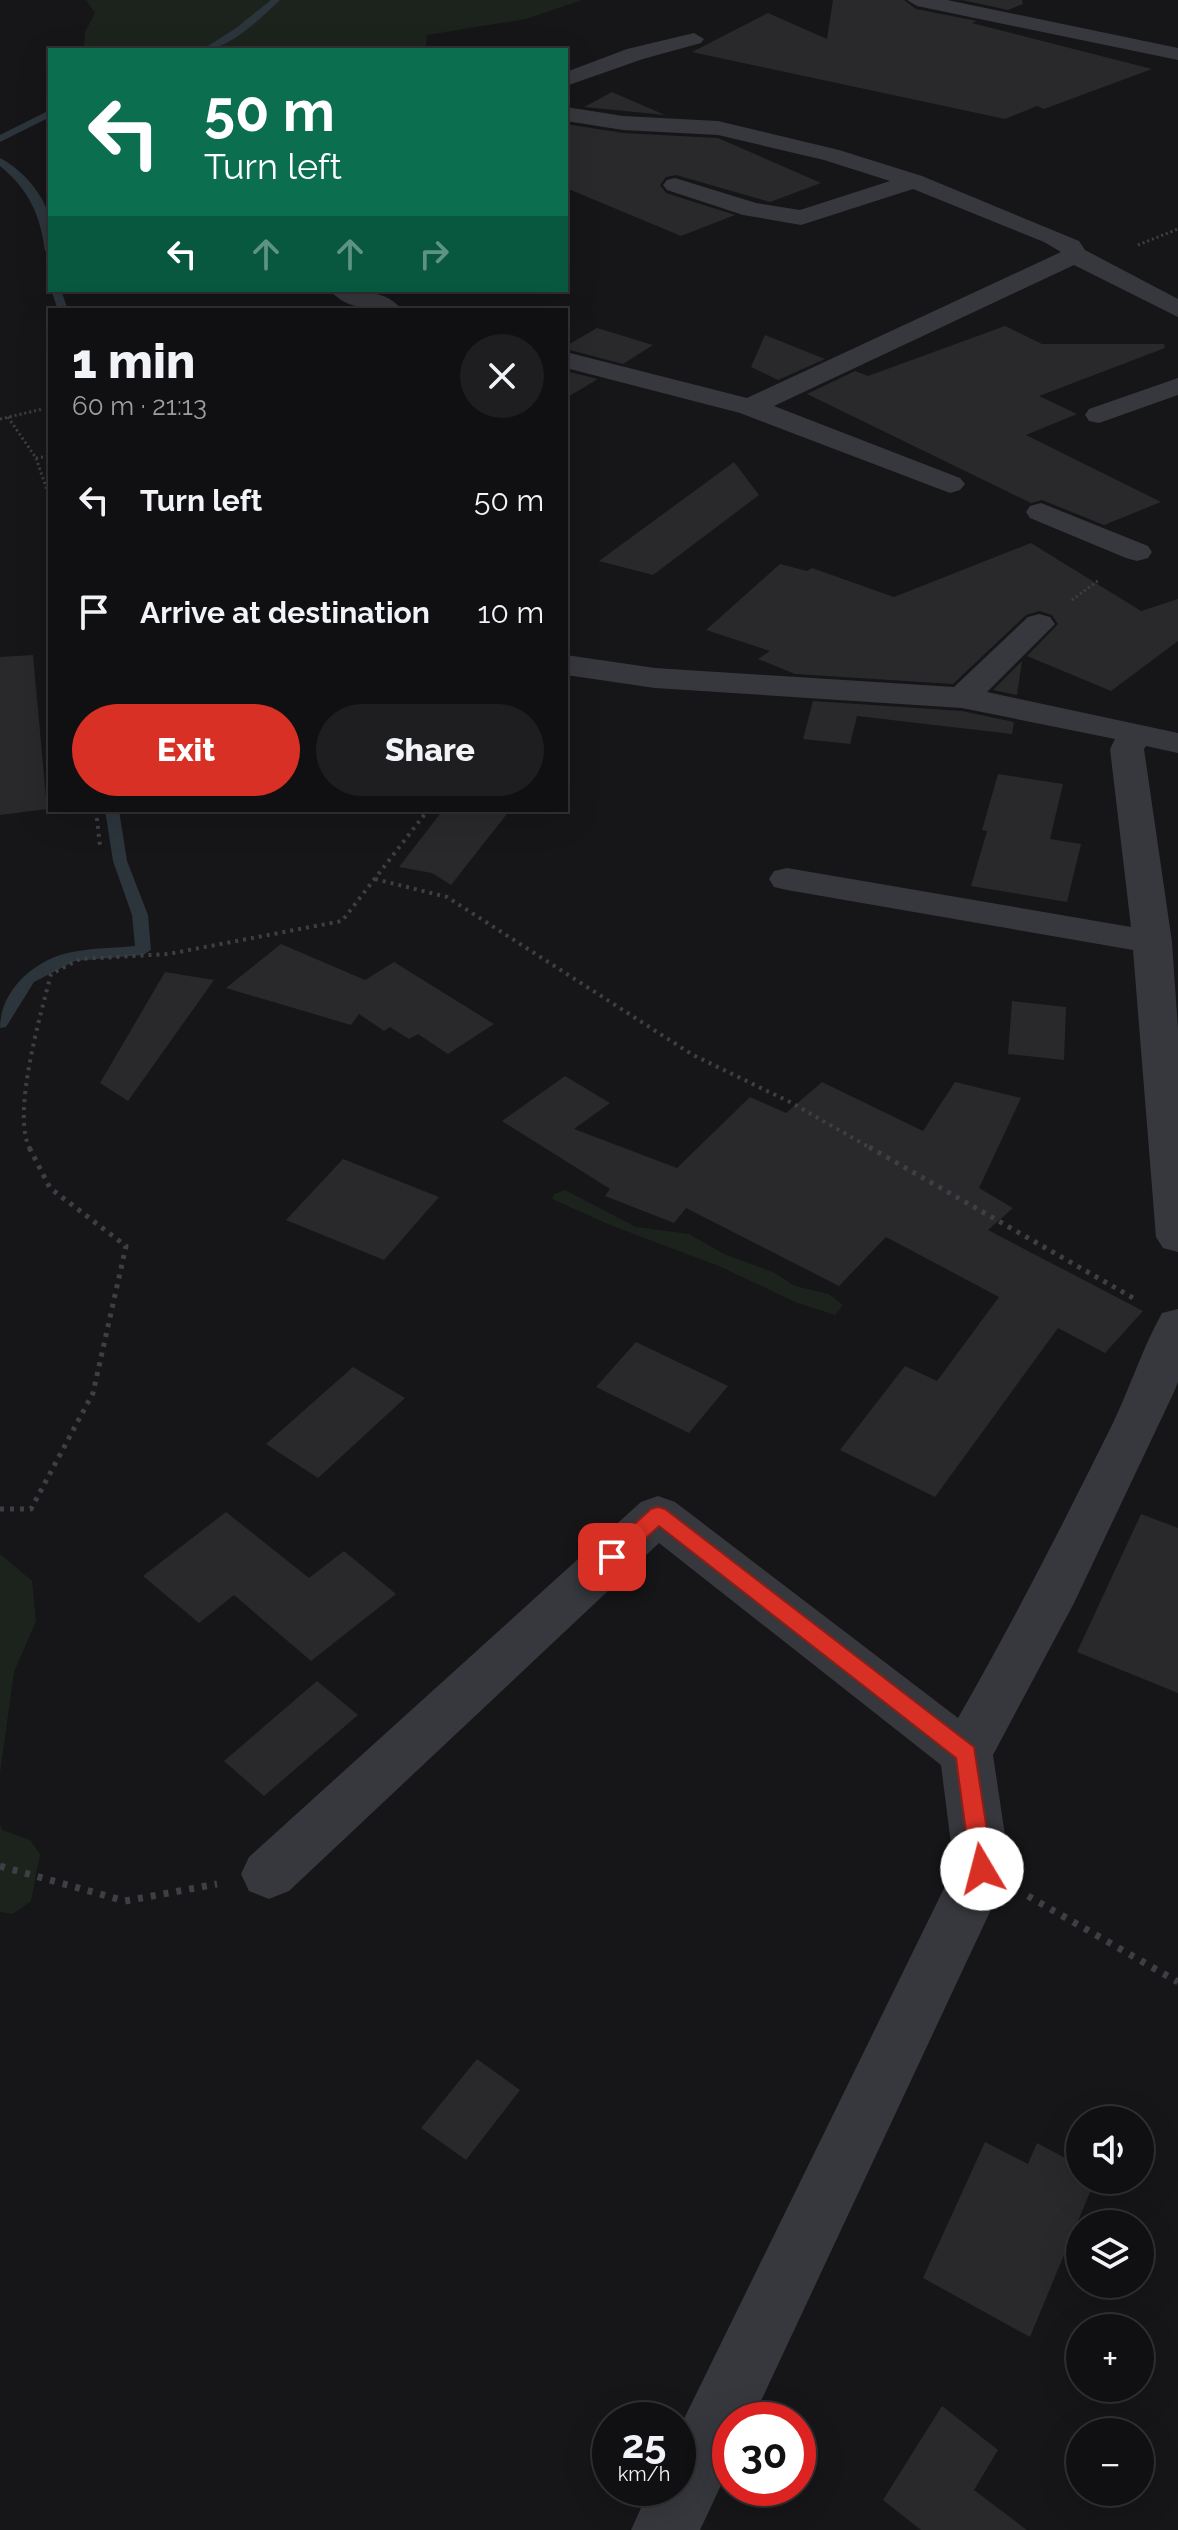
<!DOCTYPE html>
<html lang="en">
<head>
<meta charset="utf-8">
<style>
	:root { --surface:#101012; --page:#1e1e20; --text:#f1f3f6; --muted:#9c9d9f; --line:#303032; --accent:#d93025 }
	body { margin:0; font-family:Raleway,sans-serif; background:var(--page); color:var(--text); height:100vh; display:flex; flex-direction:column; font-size:30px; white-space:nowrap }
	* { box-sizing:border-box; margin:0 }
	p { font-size:26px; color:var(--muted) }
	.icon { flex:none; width:44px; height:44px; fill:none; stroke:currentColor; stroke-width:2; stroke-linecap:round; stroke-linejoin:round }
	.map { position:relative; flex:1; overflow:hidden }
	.panel { position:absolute; left:48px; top:308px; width:520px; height:504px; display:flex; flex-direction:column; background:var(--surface); border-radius:0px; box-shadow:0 8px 32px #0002,0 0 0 2px var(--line) }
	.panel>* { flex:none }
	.hud { position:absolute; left:48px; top:48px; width:520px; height:244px; border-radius:0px; box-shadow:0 8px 32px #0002,0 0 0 2px var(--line); background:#0b6e4f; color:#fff; overflow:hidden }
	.tools { position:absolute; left:1066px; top:2106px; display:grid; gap:16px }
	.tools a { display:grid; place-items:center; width:88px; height:88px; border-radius:50%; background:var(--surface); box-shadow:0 8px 32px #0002,0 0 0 2px var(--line); font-size:40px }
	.speed { position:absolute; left:592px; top:2402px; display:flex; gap:16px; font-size:40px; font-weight:700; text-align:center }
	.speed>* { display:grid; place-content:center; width:104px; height:104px; border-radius:50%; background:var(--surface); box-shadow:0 8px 32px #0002,0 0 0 2px var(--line); line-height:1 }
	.speed small { font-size:20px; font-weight:400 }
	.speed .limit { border:12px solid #d22; background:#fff; color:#111 }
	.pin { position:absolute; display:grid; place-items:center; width:68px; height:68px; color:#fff; margin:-34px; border-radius:16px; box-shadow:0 4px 12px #0006 }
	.me { position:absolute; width:88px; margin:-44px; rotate:352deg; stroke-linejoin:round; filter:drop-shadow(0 0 6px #0008) }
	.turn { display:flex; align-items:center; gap:28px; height:168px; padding:0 24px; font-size:36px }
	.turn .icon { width:104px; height:104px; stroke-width:2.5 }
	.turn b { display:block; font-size:56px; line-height:68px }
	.lanes { display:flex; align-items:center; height:76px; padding:0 24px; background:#0003; justify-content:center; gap:40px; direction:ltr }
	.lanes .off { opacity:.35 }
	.round { display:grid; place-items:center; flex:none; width:84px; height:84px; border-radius:42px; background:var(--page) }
	.headline { display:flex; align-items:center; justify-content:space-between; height:136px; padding:0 24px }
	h1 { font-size:48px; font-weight:800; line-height:60px }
	.cta { display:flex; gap:16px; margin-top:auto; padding:16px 24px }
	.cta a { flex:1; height:92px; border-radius:48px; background:var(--accent); color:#fff; font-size:32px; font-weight:800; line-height:92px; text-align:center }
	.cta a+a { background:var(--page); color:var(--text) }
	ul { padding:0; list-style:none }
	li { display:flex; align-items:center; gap:24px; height:112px; padding:0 24px }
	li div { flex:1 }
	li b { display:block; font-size:30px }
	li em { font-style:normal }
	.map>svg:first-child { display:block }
	.green { fill:#1c231d }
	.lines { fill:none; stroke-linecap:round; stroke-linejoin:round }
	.stream { fill:#2c353c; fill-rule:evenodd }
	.building { fill:#29292c }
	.path-far3 { stroke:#3d3f44; stroke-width:3; stroke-dasharray:2 3; stroke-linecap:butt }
	.path-far2 { stroke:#3d3f44; stroke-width:4; stroke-dasharray:3 5; stroke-linecap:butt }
	.path-far1 { stroke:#3d3f44; stroke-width:5; stroke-dasharray:4 6; stroke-linecap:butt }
	.path { stroke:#3d3f44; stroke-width:7; stroke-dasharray:5 8; stroke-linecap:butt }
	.minor { fill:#37383d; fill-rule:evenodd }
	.route { fill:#d93025; stroke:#8d1f18; stroke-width:2 }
</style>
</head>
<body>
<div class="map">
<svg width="1178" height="2530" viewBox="0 0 1178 2530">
	<rect width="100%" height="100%" fill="#161618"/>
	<path class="green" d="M86,0h496l-56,19 -99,16 -2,15h-341l1,-18 10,-19z
		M565,1190l71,37 53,7 35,20 49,18 22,14 34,8 14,11 -8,10 -40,-13 -76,-36 -109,-41 -58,-26 2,-5z
		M0,1554l32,27 4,40 -22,51 -14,101z
		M0,1824l2,6 28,10 10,14 -9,47 -18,13 -13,-2z"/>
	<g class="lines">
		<path class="stream" d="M271,0h9c-19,18 -51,50 -78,50l34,-22z
			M50,110v7l-50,25v-7z
			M0,158c22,11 47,39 50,64 1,10 0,22 0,32l-5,-3c-5,-37 -16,-61 -45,-85z
			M51,290h10l7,20h-10z
			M105,810h14l8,51 21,54 3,35 -8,5 -68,6 -41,21 -28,45 -6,1c0,-38 35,-69 72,-76 20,-4 42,-4 63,-6l-3,-31 -19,-54z"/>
	</g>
	<path class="building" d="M833,0h71l12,9 61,12 -5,2 180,46 -108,40 -7,-3 -32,13 -313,-67 76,-39 59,26z
		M962,0h60l1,4 -15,6z
		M612,92l53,23 -81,-8z
		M566,124l57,9 95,5 103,45 -51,19 -94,-27 -10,2 -6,8 6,8 69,22 -54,21 -115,-48z
		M1005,326l37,18h122l1,4 -126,48 38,18 -51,21 135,67 -57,23 -62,-25 -11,3 -224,-109 48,-23 13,5z
		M597,328l56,17 -30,19 -57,-15v-3z
		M765,335l60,24 -47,21 -27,-13z
		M566,371l32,8 -32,19z
		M734,462l25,33 -106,80 -54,-14z
		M1031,543l110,68 37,-12v42l-67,50 -84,-35 31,-32 -6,-9 -12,-4 -14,4 -73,69 -158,-10 -37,-15 12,-8 -64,-21 74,-66 27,7 5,-3 82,29z
		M33,655l14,154 -47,6v-158z
		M1022,661l-5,34 -24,-5z
		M813,701l149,10 52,11 -2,12 -155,-18 -7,28 -47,-5z
		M998,774l65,10 -13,55 31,5 -14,58 -96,-16 16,-55 -5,-1z
		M443,810h67l-59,75 -19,-12 -33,-6z
		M281,944l84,36 29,-18 100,62 -46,30 -30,-20 -9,5 -19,-12 -6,4 -25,-17 -8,11 -125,-37z
		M165,972l49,8 -86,121 -28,-18z
		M1012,1001l54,6 -2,53 -56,-6z
		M565,1076l45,27 -36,26 103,39 73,-71 36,16 36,-31 101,49 32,-49 66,16 -42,90 34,20 -25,22 155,81 -38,42 -47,-25 -123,169 -95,-47 65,-84 32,15 62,-84 -113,-60 -47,49 -153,-78 -12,15 -69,-27 5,-7 -108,-68z
		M343,1159l96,38 -55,63 -98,-40z
		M636,1342l92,44 -39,47 -93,-46z
		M353,1367l52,31 -87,80 -52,-34z
		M226,1512l83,66 35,-27 52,43 -85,67 -77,-66 -35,28 -56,-47z
		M1141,1514l37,14v165l-101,-41z
		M317,1681l41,34 -94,81 -40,-35z
		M477,2059l43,31 -54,70 -45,-32z
		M985,2142l43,22 9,-21 43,23v14h15l-65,157 -107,-59z
		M942,2406l56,44 -24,40 53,40h-106l-38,-30z"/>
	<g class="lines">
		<path class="path-far3" d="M1138,245l40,-16
			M8,417l28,41 14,41
			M0,419l43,-10
			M36,458l14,-2
			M1072,600l27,-20"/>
		<path class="path-far2" d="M96,810l4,36
			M375,879l72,18 246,158 99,48 80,46
			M30,1149c-19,-35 11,-135 21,-175l29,-15 88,-5 174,-33 86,-111"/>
		<path class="path-far1" d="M869,1147l266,152
			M0,1509h31l62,-116 33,-147 -76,-58 -21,-41"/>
		<path class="path" d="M0,1866l125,35 92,-17
			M1028,1896l150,86"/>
		<path class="minor" d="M907,0h40l231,48v12l-261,-54z
			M694,33l10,6 -3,4 -58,16 -77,27v-14l61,-23z
			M566,107l57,9 95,5 121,29 83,26 157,65 6,9 93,49v18l-104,-52 -300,141 186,72 5,6 -5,6 -10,3 -210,-80 -174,-45v-16l181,46 314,-146 -17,-10 -131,-53 -112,36 -58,-10 -76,-25 -4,-5 4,-5 8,-2 81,25 44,7 90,-29 -66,-21 -106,-25 -95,-5 -57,-9z
			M330,290c23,0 57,-1 72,20 -23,0 -56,1 -72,-20z
			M1178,378v17l-79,28 -10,-2 -4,-6 4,-6z
			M1041,503l107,43 4,6 -4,6 -11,3 -11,-3 -96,-40 -4,-6 4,-6z
			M1039,614l11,3 5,7 -68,68 191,41v20l-32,-7 -2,3 28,193 6,87v223l-15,-4 -7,-11 -23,-287 -346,-60 -13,-3 -5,-8 5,-8 13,-3 344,59 -21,-178 5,-10 -153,-31 -307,-20 -89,-13v-20l89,13 299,19 74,-70z
			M1178,1309v73l-4,10 -100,211 -81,152 17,114 -258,551h-22v46l-30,64h-69l19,-42h28v-57l276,-563 -13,-103 -282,-222 -370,348 -20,8 -20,-8 -8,-17 8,-17 392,-355 17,-6 17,6 283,216c55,-96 105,-194 154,-293 18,-37 30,-76 50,-112z"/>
	</g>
	<path class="route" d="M658,1507l7,2 309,238 19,122 -3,7 -8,3 -8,-3 -3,-7 -15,-111 -297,-232 -40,37h-14l-3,-6 3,-6 46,-42z"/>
</svg>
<div class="tools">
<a><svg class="icon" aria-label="sound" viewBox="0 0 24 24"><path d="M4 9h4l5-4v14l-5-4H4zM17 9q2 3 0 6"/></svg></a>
<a><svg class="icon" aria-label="layers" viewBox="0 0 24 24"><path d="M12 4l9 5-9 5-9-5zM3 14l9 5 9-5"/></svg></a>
<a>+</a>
<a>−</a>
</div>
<div class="speed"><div>25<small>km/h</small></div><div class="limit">30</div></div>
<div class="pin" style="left:612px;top:1557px;background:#d93025"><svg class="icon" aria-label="arrive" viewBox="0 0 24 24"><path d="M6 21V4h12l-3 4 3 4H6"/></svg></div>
<svg class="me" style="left:982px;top:1869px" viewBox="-20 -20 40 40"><circle r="19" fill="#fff"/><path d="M0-13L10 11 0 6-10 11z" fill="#d93025"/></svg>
<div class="hud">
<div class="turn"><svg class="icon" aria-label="left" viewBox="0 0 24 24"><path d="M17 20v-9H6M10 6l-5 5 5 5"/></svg><div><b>50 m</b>Turn left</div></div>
<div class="lanes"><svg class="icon" aria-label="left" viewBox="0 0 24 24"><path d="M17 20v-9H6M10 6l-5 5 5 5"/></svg><svg class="icon off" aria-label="ahead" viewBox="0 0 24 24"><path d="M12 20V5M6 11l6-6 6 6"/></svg><svg class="icon off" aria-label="ahead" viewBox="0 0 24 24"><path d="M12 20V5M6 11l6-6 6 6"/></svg><svg class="icon off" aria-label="right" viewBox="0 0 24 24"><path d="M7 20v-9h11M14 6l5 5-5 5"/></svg></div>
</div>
<section class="panel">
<div class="headline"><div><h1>1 min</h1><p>60 m · 21:13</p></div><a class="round"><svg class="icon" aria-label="close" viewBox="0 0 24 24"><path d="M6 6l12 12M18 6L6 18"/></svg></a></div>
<ul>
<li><svg class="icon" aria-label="left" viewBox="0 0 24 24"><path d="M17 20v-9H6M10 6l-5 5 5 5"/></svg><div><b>Turn left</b></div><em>50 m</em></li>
<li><svg class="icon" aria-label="arrive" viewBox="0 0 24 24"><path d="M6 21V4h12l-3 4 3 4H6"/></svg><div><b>Arrive at destination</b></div><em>10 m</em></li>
</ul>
<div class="cta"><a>Exit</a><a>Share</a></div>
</section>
</div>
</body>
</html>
